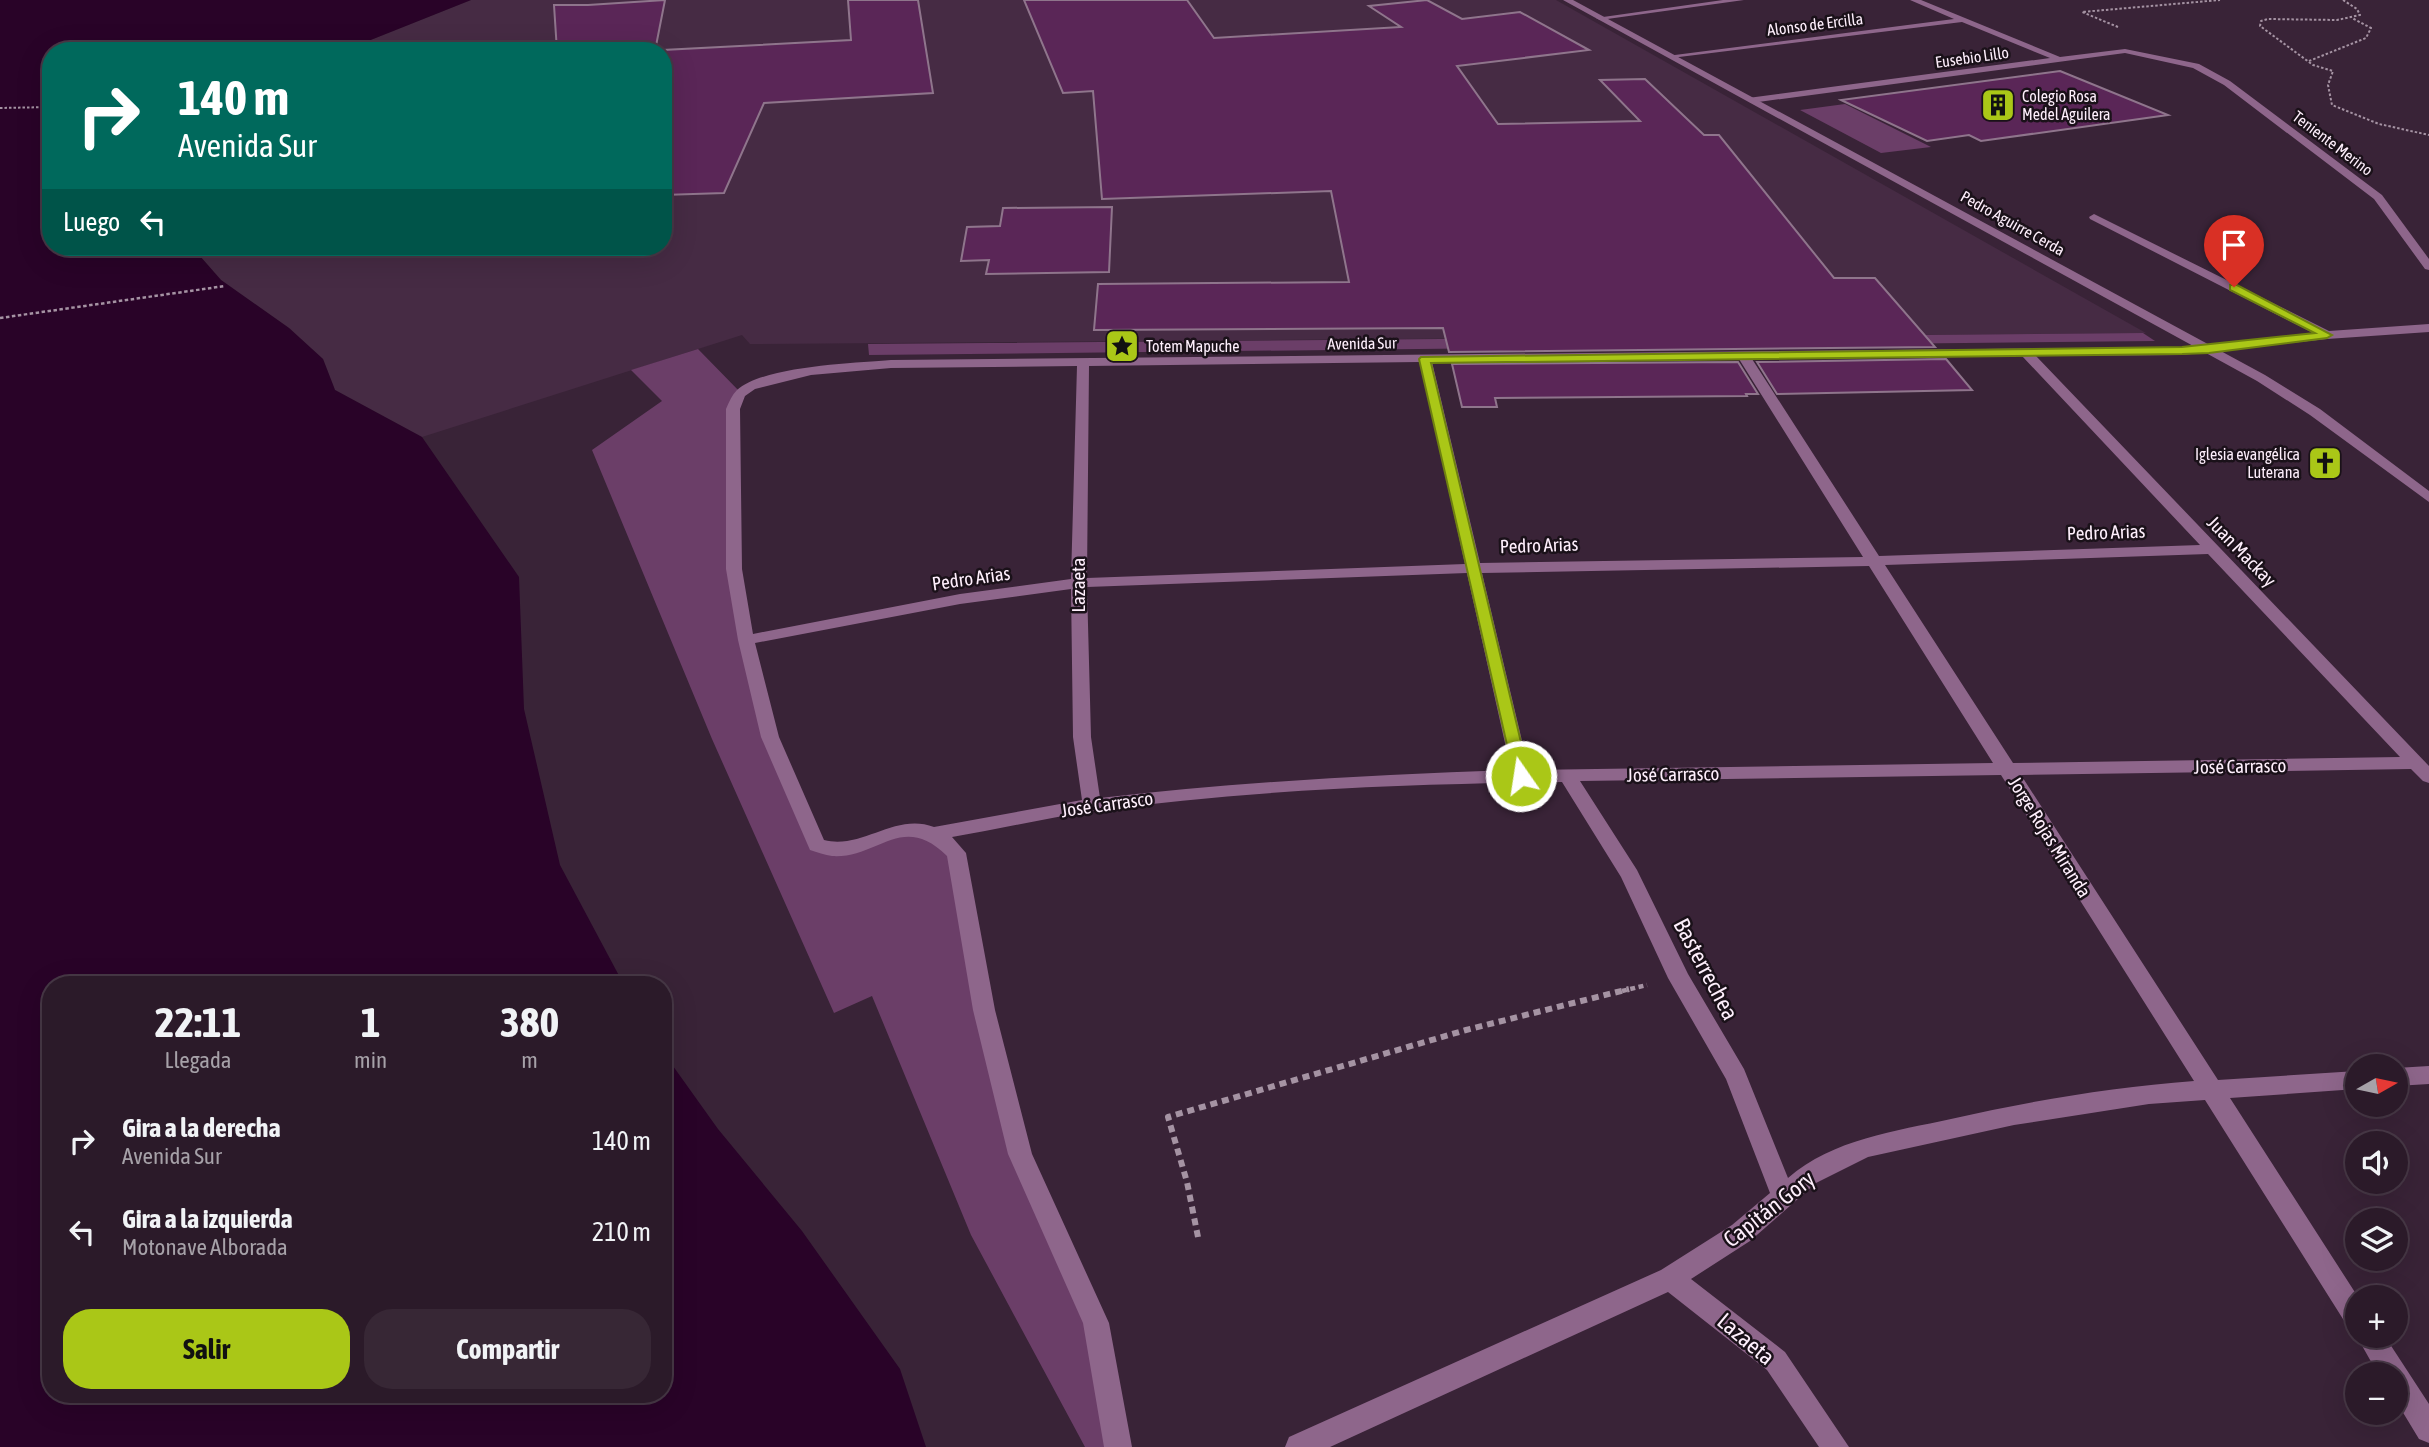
<!DOCTYPE html>
<html lang="es">
<head>
<meta charset="utf-8">
<style>
	:root { --surface:#2b1a29; --page:#372735; --text:#f1f3f6; --muted:#a6a1a8; --line:#473846; --accent:#aac717 }
	body { margin:0; font-family:"Asap Condensed",sans-serif; background:var(--page); color:var(--text); height:100vh; display:flex; flex-direction:column; font-size:26px; white-space:nowrap }
	* { box-sizing:border-box; margin:0 }
	p { font-size:23px; color:var(--muted) }
	.icon { flex:none; width:38px; height:38px; fill:none; stroke:currentColor; stroke-width:2; stroke-linecap:round; stroke-linejoin:round }
	.map { position:relative; flex:1; overflow:hidden }
	.sheet { position:absolute; left:42px; top:976px; width:630px; height:427px; display:flex; flex-direction:column; background:var(--surface); border-radius:28px; box-shadow:0 7px 28px #0002,0 0 0 2px var(--line) }
	.sheet>* { flex:none }
	.guide { position:absolute; left:42px; top:42px; width:630px; height:214px; border-radius:28px; box-shadow:0 7px 28px #0002,0 0 0 2px var(--line); background:#00695c; color:#fff; overflow:hidden }
	.needle { width:46px; rotate:81deg }
	.fabs { position:absolute; left:2345px; top:1054px; display:grid; gap:14px }
	.fabs a { display:grid; place-items:center; width:63px; height:63px; border-radius:50%; background:var(--surface); box-shadow:0 7px 28px #0002,0 0 0 2px var(--line); font-size:35px }
	.pin { position:absolute; display:grid; place-items:center; width:60px; height:60px; color:#fff; margin:-72px -30px; border-radius:50% 50% 50% 0; rotate:-45deg; box-shadow:0 0 7px #0007 }
	.pin .icon { rotate:45deg }
	.me { position:absolute; width:77px; margin:-38px; rotate:347deg; stroke-linejoin:round; filter:drop-shadow(0 0 5px #0008) }
	.turn { display:flex; align-items:center; gap:24px; height:147px; padding:0 21px; font-size:32px }
	.turn .icon { width:91px; height:91px; stroke-width:2.5 }
	.turn b { display:block; font-size:49px; line-height:60px }
	.then { display:flex; align-items:center; height:66px; padding:0 21px; background:#0003; gap:14px; font-size:26px }
	.eta { display:flex; justify-content:space-evenly; align-items:center; height:119px; text-align:center }
	.eta b { font-size:42px; font-weight:700; line-height:49px }
	.action { display:flex; gap:14px; margin-top:auto; padding:14px 21px }
	.action a { flex:1; height:80px; border-radius:28px; background:var(--accent); color:#111; font-size:28px; font-weight:700; line-height:80px; text-align:center }
	.action a+a { background:var(--page); color:var(--text) }
	ul { padding:0; list-style:none }
	li { display:flex; align-items:center; gap:21px; height:91px; padding:0 21px }
	li div { flex:1 }
	li b { display:block; font-size:26px }
	li em { font-style:normal }
	.map>svg:first-child { display:block }
	.built { fill:#462b44 }
	.green { fill:#6b3e68 }
	.water { fill:#290328 }
	.building { fill:#5a2657; stroke:#8f758c; stroke-width:2 }
	.lines { fill:none; stroke-linecap:round; stroke-linejoin:round }
	.path-far3 { stroke:#a593a3; stroke-width:2; stroke-dasharray:2.5 2; stroke-linecap:butt }
	.path-far2 { stroke:#a593a3; stroke-width:2.5; stroke-dasharray:3.5 2.5; stroke-linecap:butt }
	.path-far1 { stroke:#a593a3; stroke-width:4.5; stroke-dasharray:5 3.5; stroke-linecap:butt }
	.path { stroke:#a593a3; stroke-width:6; stroke-dasharray:7 5; stroke-linecap:butt }
	.minor { fill:#8e668b; fill-rule:evenodd }
	.tertiary { fill:#8e668b; fill-rule:evenodd }
	.route { fill:#aac717; stroke:#6e810f; stroke-width:2 }
	.labels { text-anchor:middle; stroke-width:5; stroke-linejoin:round; paint-order:stroke }
	.far-street-label { font-size:16px; fill:#feeffc; stroke:#1a1119 }
	.far-poi-label { font-size:16px; fill:#feeffc; stroke:#1a1119; text-anchor:start }
	.street-label { font-size:19px; fill:#feeffc; stroke:#1a1119 }
	.near-street-label { font-size:23px; fill:#feeffc; stroke:#1a1119 }
</style>
</head>
<body>
<div class="map">
<svg width="2429" height="1447" viewBox="0 0 2429 1447">
	<rect width="100%" height="100%" fill="#392337"/>
	<path class="built" d="M471,0h1085l590,333 -1396,11 -8,-9 -320,102 -87,-47 -12,-31 -34,-31 -68,-48 -29,-33h471v-196h-320z"/>
	<path class="green" d="M1845,104l86,43 -50,6 -81,-43z
		M2143,333l12,8 -1286,14 -1,-11z
		M698,349l43,44 -8,16 1,160 36,168 53,111 64,-16 57,8 76,314 76,169 22,124h-33l-114,-212 -99,-239 -38,17 -122,-274 -120,-289 70,-49 -31,-31z"/>
	<path class="water" d="M0,0h471l-128,51h-292v196h141l29,33 68,48 34,31 12,31 87,47 97,140 5,132 36,156 64,120h-573v410h612v-343l55,77 84,102 98,138 26,78h-926z"/>
	<path class="building" d="M665,0l-10,51h-98l-3,-46h34z
		M848,0h70l15,93 -169,10 -40,90 -61,2v-145l188,-10z
		M1024,0h163l27,38 187,-11 -32,-21 58,-6 35,19 58,-7 69,38 -132,16 41,58 142,-3 -40,-41 45,-1 59,56h15l115,143h41l60,69 -486,5 -6,-24 -349,2 4,-46 251,-2 -18,-91 -229,8 -9,-108 -30,2z
		M2060,71l108,44 -187,26 -12,-6 -42,6 -86,-41z
		M1112,207l-3,65 -123,2 3,-14 -28,1 6,-34 33,-1 3,-18z
		M1946,359l26,31 -195,4 -20,-32z
		M1738,362l20,32h-12l1,2 -252,2 2,9h-35l-10,-43z"/>
	<g class="lines">
		<path class="path-far3" d="M2343,0l14,9 3,6 -23,5 -69,-1 -7,2 -1,5 53,39 20,6 -5,14 4,20 47,19 50,11
			M2118,27l-36,-15 138,-12
			M2309,61l57,-23 5,-10 -19,-10
			M0,108l51,-1"/>
		<path class="path-far2" d="M0,318l225,-32"/>
		<path class="path-far1" d="M1622,991l25,-6"/>
		<path class="path" d="M1198,1237l-11,-55 -19,-65 298,-87 163,-41"/>
		<path class="minor" d="M1723,0h21l-144,20 -4,-2z
			M1910,0h11l139,57 65,-8 74,15 31,17 152,114 47,64v11l-4,-1 -51,-70 -150,-114 -31,-17 -68,-15 -374,50 -4,-3 1,-2 302,-40 -88,-36 -291,36 -4,-2 287,-37z
			M2094,214l235,117 100,-7v8l-102,7 -145,16 -146,1 393,410v17l-6,-2 -12,-12 -390,6 197,305 139,-9v18l-127,9 128,199 -1,33 -9,-3 -143,-227 -56,4 -135,21 -146,32 -52,26 -66,58 -59,38 94,73 64,95h-30l-52,-77 -99,-78 -338,155h-45l4,-10 372,-167 71,-45 38,-32 -44,-114 -58,-101 -47,-101 -59,-95c-156,2 -314,8 -468,29 -48,7 -95,18 -142,26l14,16 29,157 37,144 77,169 23,124h-28l-21,-124 -75,-169 -35,-144 -26,-154c-45,-45 -69,3 -115,0 -7,-1 -15,-4 -22,-6l-49,-113 -23,-97 -12,-71v-160c3,-7 6,-14 11,-19 27,-24 117,-27 154,-30l1291,-13 131,-14 -223,-114 -1,-2zM2022,356l178,189 -321,11 -127,-197zM1739,359l124,198 -383,6 -48,-201zM1420,362l45,202 -378,14 2,-212zM1077,366l-6,213 -111,15 -207,40 -11,-65 -2,-160 5,-13 10,-7 56,-14 80,-7zM2208,554l192,203 -387,6 -128,-198zM1869,566l124,197 -464,7 -47,-197zM1467,573l44,197c-138,5 -275,12 -411,28l-9,-61 -4,-150zM1071,589l2,148 9,63 -148,27c-39,-15 -72,23 -110,13l-45,-103 -24,-94 205,-39zM2001,775l193,306c-82,6 -163,20 -243,38 -55,12 -118,20 -163,59l-44,-109 -56,-95 -51,-104 -57,-89z
			M2429,1066v18l-33,2v-18z
			M2357,1332v3h27l45,69v39l-10,-4 -23,-38v-27h-18l-22,-39z"/>
		<path class="tertiary" d="M1563,0h10l692,375 55,34 109,82v11l-119,-87 -53,-34z"/>
	</g>
	<path class="route" d="M2230,285h7l95,50 -5,3 -118,15 -27,1 -751,9 98,413 -8,5 -6,-1 -96,-421 2,-2 761,-10 133,-14 -85,-43z"/>
	<defs>
		<g id="building-square" transform="scale(1.75)"><rect x="-9" y="-9" width="18" height="18" rx="4" fill="#aac717" stroke="#1a1119"/><path d="M-4-6H4V6H1V3H-1V6H-4ZM-2.5-4.3h1.7v1.8h-1.7ZM.8-4.3h1.7v1.8H.8ZM-2.5-1h1.7V.8h-1.7ZM.8-1h1.7V.8H.8Z" fill="#111"/></g>
		<g id="sight-square" transform="scale(1.75)"><rect x="-9" y="-9" width="18" height="18" rx="4" fill="#aac717" stroke="#1a1119"/><path d="M0-6L1.8-2.2L6-1.7L2.9 1.2L3.7 5.4L0 3.3L-3.7 5.4L-2.9 1.2L-6-1.7L-1.8-2.2Z" fill="#111"/></g>
		<g id="church-square" transform="scale(1.75)"><rect x="-9" y="-9" width="18" height="18" rx="4" fill="#aac717" stroke="#1a1119"/><path d="M-1.2-6h2.4v3.5h3.3v2.4h-3.3V6h-2.4V-.1h-3.3v-2.4h3.3Z" fill="#111"/></g>
	</defs>
	<g fill-rule="evenodd">
		<use href="#building-square" x="1998" y="105"/>
		<use href="#sight-square" x="1122" y="346"/>
		<use href="#church-square" x="2325" y="463"/>
	</g>
	<g class="labels">
		<g class="far-street-label">
			<text transform="translate(1815 24) rotate(-7)" y="6">Alonso de Ercilla</text>
			<text transform="translate(1972 57) rotate(-8)" y="6">Eusebio Lillo</text>
			<text transform="translate(2333 143) rotate(37)" y="6">Teniente Merino</text>
			<text transform="translate(2013 223) rotate(29)" y="6">Pedro Aguirre Cerda</text>
			<text transform="translate(1362 343) rotate(-1)" y="6">Avenida Sur</text>
		</g>
		<g class="far-poi-label">
			<text x="2022" y="102">Colegio Rosa<tspan x="2022" dy="18">Medel Aguilera</tspan></text>
			<text x="1146" y="352">Totem Mapuche</text>
			<text x="2300" y="460" text-anchor="end">Iglesia evangélica<tspan x="2300" dy="18">Luterana</tspan></text>
		</g>
		<g class="street-label">
			<text transform="translate(2106 532) rotate(-2)" y="7">Pedro Arias</text>
			<text transform="translate(1539 545) rotate(-2)" y="7">Pedro Arias</text>
			<text transform="translate(2242 551) rotate(46)" y="7">Juan Mackay</text>
			<text transform="translate(971 578) rotate(-8)" y="7">Pedro Arias</text>
			<text transform="translate(1078 585) rotate(-90)" y="7">Lazaeta</text>
			<text transform="translate(2240 766) rotate(-1)" y="7">José Carrasco</text>
			<text transform="translate(1673 774) rotate(-1)" y="7">José Carrasco</text>
			<text transform="translate(1107 804) rotate(-8)" y="7">José Carrasco</text>
			<text transform="translate(2050 837) rotate(58)" y="7">Jorge Rojas Miranda</text>
		</g>
		<g class="near-street-label">
			<text transform="translate(1706 969) rotate(62)" y="8">Basterrechea</text>
			<text transform="translate(1769 1209) rotate(-38)" y="8">Capitán Gory</text>
			<text transform="translate(1746 1339) rotate(40)" y="8">Lazaeta</text>
		</g>
	</g>
</svg>
<div class="fabs">
<a><svg class="needle" viewBox="-14 -14 28 28"><path d="M0-13l5 13h-10z" fill="#e53935"/><path d="M0 13l5-13h-10z" fill="#a6a1a8"/></svg></a>
<a><svg class="icon" aria-label="sound" viewBox="0 0 24 24"><path d="M4 9h4l5-4v14l-5-4H4zM17 9q2 3 0 6"/></svg></a>
<a><svg class="icon" aria-label="layers" viewBox="0 0 24 24"><path d="M12 4l9 5-9 5-9-5zM3 14l9 5 9-5"/></svg></a>
<a>+</a>
<a>−</a>
</div>
<div class="pin" style="left:2234px;top:287px;background:#d93025"><svg class="icon" aria-label="arrive" viewBox="0 0 24 24"><path d="M6 21V4h12l-3 4 3 4H6"/></svg></div>
<svg class="me" style="left:1521px;top:776px" viewBox="-20 -20 40 40"><circle r="17" fill="#aac717" stroke="#fff" stroke-width="3"/><path d="M0-11L8 9 0 5-8 9z" fill="#fff"/></svg>
<div class="guide">
<div class="turn"><svg class="icon" aria-label="right" viewBox="0 0 24 24"><path d="M7 20v-9h11M14 6l5 5-5 5"/></svg><div><b>140 m</b>Avenida Sur</div></div>
<div class="then">Luego<svg class="icon" aria-label="left" viewBox="0 0 24 24"><path d="M17 20v-9H6M10 6l-5 5 5 5"/></svg></div>
</div>
<section class="sheet">
<div class="eta">
<div><b>22:11</b><p>Llegada</p></div>
<div><b>1</b><p>min</p></div>
<div><b>380</b><p>m</p></div>
</div>
<ul>
<li><svg class="icon" aria-label="right" viewBox="0 0 24 24"><path d="M7 20v-9h11M14 6l5 5-5 5"/></svg><div><b>Gira a la derecha</b><p>Avenida Sur</p></div><em>140 m</em></li>
<li><svg class="icon" aria-label="left" viewBox="0 0 24 24"><path d="M17 20v-9H6M10 6l-5 5 5 5"/></svg><div><b>Gira a la izquierda</b><p>Motonave Alborada</p></div><em>210 m</em></li>
</ul>
<div class="action"><a>Salir</a><a>Compartir</a></div>
</section>
</div>
</body>
</html>
